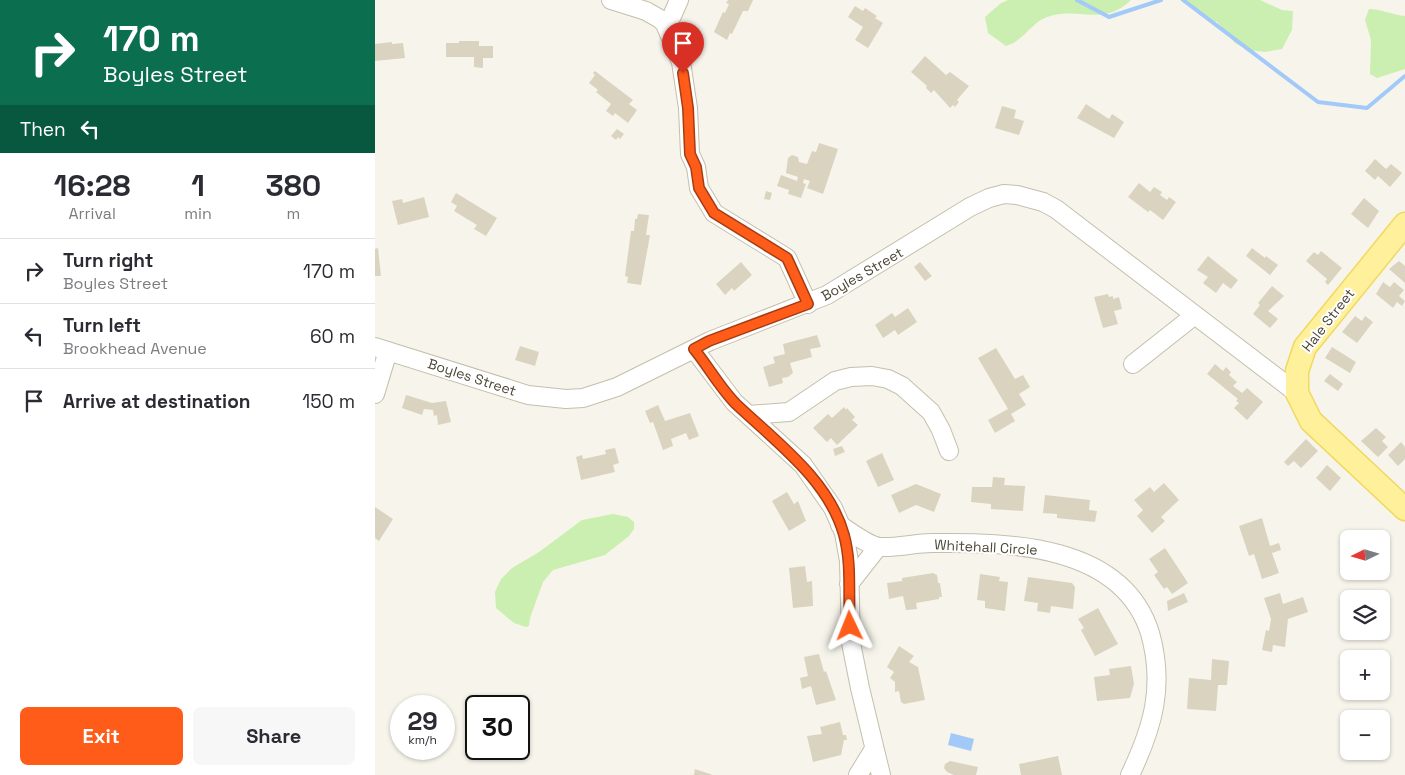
<!DOCTYPE html>
<html lang="en">
<head>
<meta charset="utf-8">
<style>
	:root { --surface:#fff; --page:#f7f7f7; --text:#2b2b33; --muted:#7c7c81; --line:#e1e1e2; --accent:#ff5c1a }
	body { margin:0; font-family:"Space Grotesk",sans-serif; background:var(--page); color:var(--text); height:100vh; display:flex; flex-direction:column; font-size:19px; white-space:nowrap }
	* { box-sizing:border-box; margin:0 }
	p { font-size:16px; color:var(--muted) }
	.icon { flex:none; width:28px; height:28px; fill:none; stroke:currentColor; stroke-width:2; stroke-linecap:round; stroke-linejoin:round }
	.map { position:relative; flex:1; overflow:hidden }
	.panel { display:flex; flex-direction:column; background:var(--surface); width:375px }
	.panel>* { flex:none }
	.hud { background:#0b6e4f; color:#fff; overflow:hidden }
	.needle { width:32px; rotate:265deg }
	.buttons { position:absolute; left:965px; top:530px; display:grid; gap:10px }
	.buttons a { display:grid; place-items:center; width:50px; height:50px; border-radius:8px; background:var(--surface); box-shadow:0 1px 4px #0004; font-size:25px }
	.speed { position:absolute; left:15px; top:695px; display:flex; gap:10px; font-size:25px; font-weight:700; text-align:center }
	.speed>* { display:grid; place-content:center; width:65px; height:65px; border-radius:50%; background:var(--surface); box-shadow:0 1px 4px #0004; line-height:1 }
	.speed small { font-size:12px; font-weight:400 }
	.speed .limit { border:2px solid #111; border-radius:8px; background:#fff; color:#111 }
	.pin { position:absolute; display:grid; place-items:center; width:42px; height:42px; color:#fff; margin:-51px -21px; border-radius:50% 50% 50% 0; rotate:-45deg; box-shadow:0 0 5px #0007 }
	.pin .icon { rotate:45deg }
	.me { position:absolute; width:55px; margin:-28px; rotate:358deg; stroke-linejoin:round; filter:drop-shadow(0 0 4px #0008) }
	.turn { display:flex; align-items:center; gap:18px; height:105px; padding:0 20px; font-size:22px }
	.turn .icon { width:65px; height:65px; stroke-width:2.5 }
	.turn b { display:block; font-size:35px; line-height:42px }
	.then { display:flex; align-items:center; height:48px; padding:0 20px; background:#0003; gap:10px; font-size:19px }
	.eta { display:flex; justify-content:space-evenly; align-items:center; height:85px; text-align:center }
	.eta b { font-size:30px; font-weight:700; line-height:35px }
	.cta { display:flex; gap:10px; margin-top:auto; padding:10px 20px }
	.cta a { flex:1; height:58px; border-radius:8px; background:var(--accent); color:#fff; font-size:20px; font-weight:700; line-height:58px; text-align:center }
	.cta a+a { background:var(--page); color:var(--text) }
	ul { padding:0; list-style:none }
	li { display:flex; align-items:center; gap:15px; height:65px; padding:0 20px; border-top:1px solid var(--line) }
	li div { flex:1 }
	li b { display:block; font-size:19px }
	li em { font-style:normal }
	main { display:flex; flex:1; min-height:0 }
	.map>svg:first-child { display:block }
	.green { fill:#caefb0 }
	.water { fill:#a2c9f8 }
	.lines { fill:none; stroke-linecap:round; stroke-linejoin:round }
	.stream { stroke:#a2c9f8; stroke-width:4 }
	.building { fill:#dad3bf }
	.minor-casing { stroke:#c4bfac; stroke-width:20 }
	.major-casing { stroke:#f1d95f; stroke-width:25 }
	.minor { stroke:#fff; stroke-width:18 }
	.major { stroke:#fff09c; stroke-width:22 }
	.route-casing { stroke:#a63c11; stroke-width:12 }
	.route { stroke:#ff5c1a; stroke-width:9 }
	.labels { text-anchor:middle; stroke-width:4; stroke-linejoin:round; paint-order:stroke }
	.street-label { font-size:14px; fill:#4c4737; stroke:#fff }
</style>
</head>
<body>
<main>
<section class="panel">
<div class="hud">
<div class="turn"><svg class="icon" aria-label="right" viewBox="0 0 24 24"><path d="M7 20v-9h11M14 6l5 5-5 5"/></svg><div><b>170 m</b>Boyles Street</div></div>
<div class="then">Then<svg class="icon" aria-label="left" viewBox="0 0 24 24"><path d="M17 20v-9H6M10 6l-5 5 5 5"/></svg></div>
</div>
<div class="eta">
<div><b>16:28</b><p>Arrival</p></div>
<div><b>1</b><p>min</p></div>
<div><b>380</b><p>m</p></div>
</div>
<ul>
<li><svg class="icon" aria-label="right" viewBox="0 0 24 24"><path d="M7 20v-9h11M14 6l5 5-5 5"/></svg><div><b>Turn right</b><p>Boyles Street</p></div><em>170 m</em></li>
<li><svg class="icon" aria-label="left" viewBox="0 0 24 24"><path d="M17 20v-9H6M10 6l-5 5 5 5"/></svg><div><b>Turn left</b><p>Brookhead Avenue</p></div><em>60 m</em></li>
<li><svg class="icon" aria-label="arrive" viewBox="0 0 24 24"><path d="M6 21V4h12l-3 4 3 4H6"/></svg><div><b>Arrive at destination</b></div><em>150 m</em></li>
</ul>
<div class="cta"><a>Exit</a><a>Share</a></div>
</section>
<div class="map">
<svg width="1030" height="775" viewBox="0 0 1030 775">
	<rect width="100%" height="100%" fill="#f7f5eb"/>
	<path class="green" d="M633,0h123c-28,27 -48,7 -81,16 -19,5 -24,24 -44,30l-18,-13 -3,-16 16,-14z
		M805,0h80l22,10 11,1 -1,19 -10,19 -17,3 -17,-2 -13,-7 -18,-21 -10,-2 -8,-8z
		M994,9c12,0 24,6 36,7v53l-28,9 -7,-4 1,-34 -6,-20z
		M238,514l15,3 6,5v7l-5,7 -24,19 -52,15 -10,12 -13,36 -1,8 -3,1 -12,-4 -18,-15 -1,-16 6,-13 11,-11 27,-16 43,-32z"/>
	<path class="water" d="M576,733l23,6 -3,12 -23,-6z"/>
	<g class="lines">
		<path class="stream" d="M702,0l32,17 52,-17
			M808,0l135,102 49,6 38,-32"/>
	</g>
	<path class="building" d="M353,0h25l-5,11h-5l-11,23 -2,-1 -3,7 -13,-8 9,-20 2,1 4,-9 -3,-1z
		M480,6l8,5 2,-3 12,8 -2,2 8,5 -15,25 -13,-8 8,-13 -15,-10z
		M84,41h20v5h14v12h-10v10l-9,-1v-10h-28v-14h13z
		M17,42v2l11,-1 2,15 -30,3v-17z
		M550,56l21,19 4,-3 19,14 -12,14 2,2 -4,5 -2,-2 -3,3 -16,-18 -3,3 -5,-5 1,-2 -16,-14z
		M220,71l38,29 -4,4 8,6 -9,13 -13,-10 -2,3 -7,-5 5,-7 -15,-12 2,-2 -9,-7 6,-8 -2,-2z
		M711,104l23,15 3,-5 12,8 -10,16 -37,-20z
		M627,106l14,4 -2,8 10,3 -5,14 -24,-7z
		M242,129l7,5 -4,5 -2,-2 -2,3 -5,-4z
		M444,143l19,6 -15,45 -16,-6 3,-7 -6,-2 -1,4 3,1 -5,14 -13,-4 1,-4 -12,-4 4,-11 16,6 1,-4 -12,-4 2,-15 4,-3 6,2 1,5 8,2 5,-13 4,1z
		M1000,159l11,10 5,-5 11,9 -12,14 -12,-11 -3,4 -10,-9z
		M764,183l11,9 4,-5 8,5 -2,3 7,5 2,-3 7,5 -13,18 -13,-10 -2,2 -20,-15z
		M391,191l6,2 -2,7 -6,-1z
		M81,193l41,25 -11,18 -12,-7 3,-4 -23,-14 3,-5 -6,-4z
		M49,197l5,20 -31,8 -6,-24 10,-2 1,4z
		M989,198l15,13 -11,17 -17,-14z
		M263,214l11,1 -3,20h4l-9,50 -14,-2 1,-6 -3,-1 6,-45h3l1,-12h2z
		M3,248l3,28h-6v-27z
		M877,248l13,10 1,-2 12,9 -8,10 -24,-19z
		M946,251l21,17 -14,17 -3,-3 2,-3 -21,-18 8,-9 4,3z
		M833,256l30,24 -7,9 -8,-6 -7,10 -13,-10 5,-6 -11,-7z
		M1024,261l6,5v17l-16,-14z
		M366,262l11,13 -18,16 -2,-3 -7,7 -9,-11z
		M545,262l12,14 -7,5 -11,-14z
		M1008,282l7,5 4,-5 10,8 -5,6 6,5 -3,5 -5,-4 -4,6 -17,-14z
		M897,286l12,10 -16,15 10,8 -8,9 -17,-14 7,-9 -2,-2z
		M733,294l1,3 4,-1v3l6,-2 3,12 -8,2 4,13 -15,4 -9,-31z
		M533,308l9,14 -19,13 -3,-5 -12,8 -8,-13 17,-12 3,4z
		M980,316l7,5 3,-5 8,6 -16,21 -15,-11z
		M442,335l4,12 -11,2 2,8 -22,6 3,10 -5,4 -6,1 1,5 -14,4 -6,-20 12,-4 -2,-6 12,-3 -2,-10z
		M145,346l19,6 -4,14 -20,-6z
		M957,347l24,15 -6,11 -25,-15z
		M621,348l19,31 8,-4 7,12 -11,7 7,11 -15,9 4,7 -20,12 -7,-13 20,-11 -30,-51z
		M840,364l8,7 3,-4 5,5 -2,3 8,7 -4,4 9,7 5,-5 16,14 -16,18 -13,-12 5,-5 -3,-2 2,-2 -31,-25z
		M955,374l13,10 -5,7 -14,-10z
		M31,395l26,8 14,-2 5,21 -13,3 -1,-10 -3,1 -1,-6 -9,-1 -2,6 -20,-7z
		M283,405l7,16 25,-8 9,23 -10,4 -3,-7 -15,6 2,7 -10,4 -10,-28 -3,1 -5,-12z
		M469,407l2,3 1,-2 8,9 -3,3 6,5 -21,20 -6,-7 -4,4 -14,-14 15,-14 4,4z
		M1001,428l10,9 -4,4 6,6 -10,10 -17,-16z
		M931,439l12,12 -17,17 -7,-7 -6,5 -4,-4z
		M1026,442l4,5v12l-7,7 -10,-11z
		M467,446l3,6 -10,4 -2,-7z
		M240,448l4,15 -6,2 2,7 -34,8 -5,-23 6,-2 1,4 23,-5 -1,-4z
		M507,453l12,27 -16,7 -12,-26z
		M952,465l14,13 -11,13 -14,-13z
		M618,477l12,1 -1,7 21,1 -2,25 -32,-2v-5l-20,-2 1,-15h20z
		M789,483l15,17 -18,17 4,4 -13,12 -15,-17 6,-6 -9,-10 16,-13 4,5z
		M541,484l25,10 -7,18 -18,-7 -17,8 -8,-18z
		M412,492l7,12 4,-3 8,20 -17,10 -17,-30z
		M670,495l45,5 -1,10 8,1 -2,11 -38,-4v-4l-14,-1z
		M0,507l18,12 -14,22 -4,-3z
		M887,518l8,28 9,-3 2,7 -9,3 7,20 -17,6 -8,-25 -5,2 -10,-30z
		M790,548l23,35 -16,11 -5,-7 -3,2 -10,-14 4,-3 -9,-13z
		M430,566l2,16 5,-1 1,25 -20,2 -4,-40z
		M558,573l4,2 1,8h2l2,14h-3v2l-23,4 1,6 -11,1 -3,-14 -14,3 -2,-16 15,-2v-3z
		M605,574l20,3 -1,4 9,1 -3,29 -20,-3v-7l-8,-1z
		M653,577l44,6 3,4 -2,22 -22,-3 -1,7 -13,-2 1,-8 -14,-2z
		M809,593l4,9 -20,9 -1,-10z
		M905,593l3,11 20,-7 5,15 -20,7 -3,28 -12,-2 -1,7 -10,-2 4,-20 3,1 2,-12 -7,-21z
		M723,608l20,36 -23,12 -14,-26 3,-2 -6,-9z
		M524,646l15,10 -5,6 9,5 7,33 -21,4 -3,-2 -2,-11 -4,1v-10l-5,-4 4,-6 -7,-5z
		M444,654l5,18 2,-1 10,29 -20,5 -5,-19 -9,3 -2,-11 8,-2 -4,-19z
		M837,659l17,2 -2,24h-9l-2,26 -29,-2 2,-31 22,2z
		M756,666l3,18 -4,14 -33,3 -3,-24 16,-2 -1,-6z
		M465,722l3,13h3l1,5h-3l-3,15 -28,7 -6,-26 15,-2 -2,-7z
		M683,756l4,19h-41l-2,-11z
		M575,761l28,6 -2,8h-22l-7,-3 -3,-4 1,-4z
		M320,769l18,6h-19z"/>
	<g class="lines">
		<g class="minor-casing">
			<path id="minor" d="M236,0l35,11 14,8 5,5 16,38 7,46 2,46 6,13 3,21 15,25 73,45 21,46
				M290,24l7,-8 7,-16
				M0,347l153,48 38,4 17,-1 34,-11 93,-46 117,-46 143,-88 19,-9 15,-4 13,1 26,7 13,7 241,184
				M319,349l40,53 69,63 30,43 11,25 5,28 2,82 9,45 21,87
				M758,364l62,-49
				M0,394l13,-43
				M373,415l41,-3 46,-31 16,-4 21,-1 16,3 14,7 29,26 10,18 8,21
				M465,525c9,6 29,21 40,22 17,1 35,-4 52,-4 77,-1 190,1 218,90 15,53 3,94 -20,142
				M474,584l29,-37
				M483,775l16,-26"/>
		</g>
		<g class="major-casing">
			<path id="major" d="M1030,224l-100,123 -8,24v22l14,28 94,88"/>
		</g>
		<use href="#minor" class="minor"/>
		<use href="#major" class="major"/>
	</g>
	<g class="lines">
		<g class="route-casing">
			<path id="route" d="M308,73l5,35 2,46 6,13 3,21 15,25 73,45 21,46 -99,37 -15,8c14,17 26,39 42,55 39,37 93,76 108,131 8,29 4,60 6,91"/>
		</g>
		<use href="#route" class="route"/>
	</g>
	<g class="labels">
		<g class="street-label">
			<text transform="translate(487 274) rotate(-30)" y="5">Boyles Street</text>
			<text transform="translate(953 320) rotate(-52)" y="5">Hale Street</text>
			<text transform="translate(97 377) rotate(18)" y="5">Boyles Street</text>
			<text transform="translate(611 547) rotate(3)" y="5">Whitehall Circle</text>
		</g>
	</g>
</svg>
<div class="buttons">
<a><svg class="needle" viewBox="-14 -14 28 28"><path d="M0-13l5 13h-10z" fill="#e53935"/><path d="M0 13l5-13h-10z" fill="#7c7c81"/></svg></a>
<a><svg class="icon" aria-label="layers" viewBox="0 0 24 24"><path d="M12 4l9 5-9 5-9-5zM3 14l9 5 9-5"/></svg></a>
<a>+</a>
<a>−</a>
</div>
<div class="speed"><div>29<small>km/h</small></div><div class="limit">30</div></div>
<div class="pin" style="left:308px;top:73px;background:#d93025"><svg class="icon" aria-label="arrive" viewBox="0 0 24 24"><path d="M6 21V4h12l-3 4 3 4H6"/></svg></div>
<svg class="me" style="left:475px;top:626px" viewBox="-20 -20 40 40"><path d="M0-17L14 15 0 8-14 15z" fill="#ff5c1a" stroke="#fff" stroke-width="4"/></svg>
</div>
</main>
</body>
</html>
